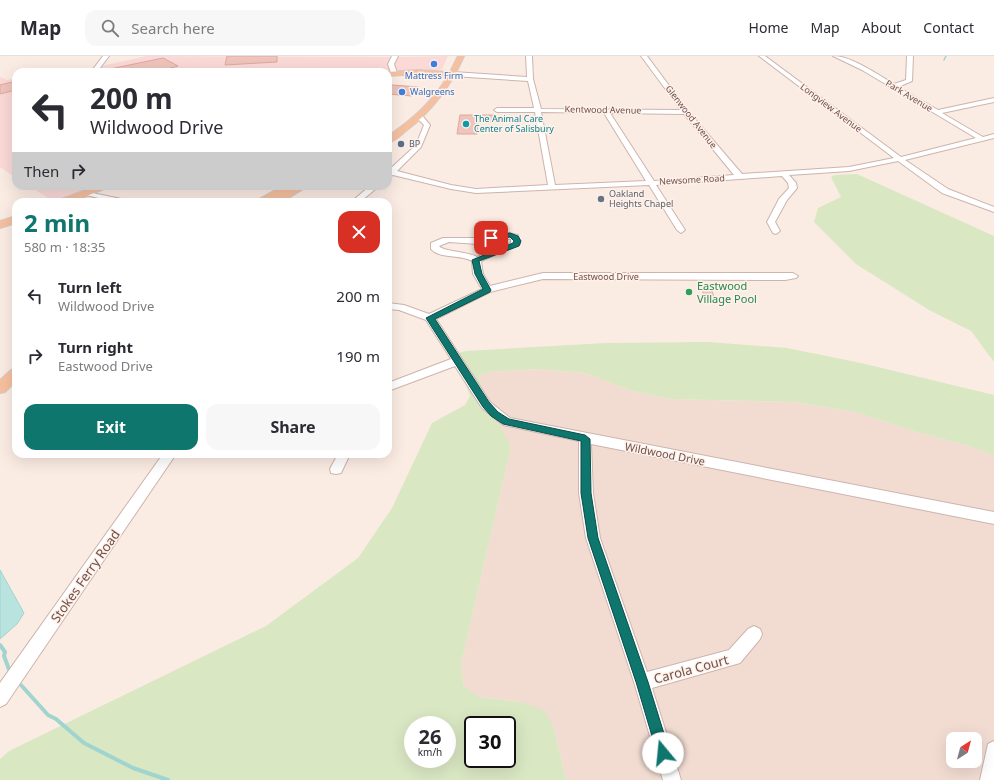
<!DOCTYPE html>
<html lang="en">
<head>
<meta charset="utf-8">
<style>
	:root { --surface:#fff; --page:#f7f7f7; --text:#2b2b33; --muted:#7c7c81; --line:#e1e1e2; --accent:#0f766e }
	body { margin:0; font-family:"Noto Sans",sans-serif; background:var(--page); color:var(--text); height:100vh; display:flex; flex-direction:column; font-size:15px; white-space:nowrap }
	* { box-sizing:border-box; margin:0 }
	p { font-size:13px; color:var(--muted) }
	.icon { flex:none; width:22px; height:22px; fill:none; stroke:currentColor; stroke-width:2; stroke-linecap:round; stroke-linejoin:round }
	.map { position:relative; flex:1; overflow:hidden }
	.side { position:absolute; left:12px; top:142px; width:380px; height:260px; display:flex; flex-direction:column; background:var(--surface); border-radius:12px; box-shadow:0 4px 16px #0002 }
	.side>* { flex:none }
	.hud { position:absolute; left:12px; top:12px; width:380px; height:122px; border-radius:12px; box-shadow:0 4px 16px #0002; background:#fff; color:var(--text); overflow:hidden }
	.needle { width:26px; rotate:36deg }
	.tools { position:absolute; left:946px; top:676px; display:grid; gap:8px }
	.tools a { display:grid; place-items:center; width:36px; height:36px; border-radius:8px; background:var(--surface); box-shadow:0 4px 16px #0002; font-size:20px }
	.speed { position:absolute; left:404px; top:660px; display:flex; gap:8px; font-size:20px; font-weight:700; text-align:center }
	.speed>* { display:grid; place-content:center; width:52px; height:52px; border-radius:50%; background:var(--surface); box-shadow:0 4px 16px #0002; line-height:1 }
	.speed small { font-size:10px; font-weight:400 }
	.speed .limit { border:2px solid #111; border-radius:6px; background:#fff; color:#111 }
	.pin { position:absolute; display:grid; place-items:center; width:34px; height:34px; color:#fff; margin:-17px; border-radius:8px; box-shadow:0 2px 6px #0006 }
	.me { position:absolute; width:44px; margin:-22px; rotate:343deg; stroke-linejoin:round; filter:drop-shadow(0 0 3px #0008) }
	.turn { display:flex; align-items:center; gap:14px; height:84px; padding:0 12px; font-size:18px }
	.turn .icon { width:52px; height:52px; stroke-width:2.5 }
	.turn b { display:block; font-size:28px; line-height:34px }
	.then { display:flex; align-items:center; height:38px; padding:0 12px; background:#0003; gap:8px; font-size:15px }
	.round { display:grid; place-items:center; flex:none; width:42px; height:42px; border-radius:12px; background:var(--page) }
	.headline { display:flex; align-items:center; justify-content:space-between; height:68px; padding:0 12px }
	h1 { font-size:24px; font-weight:700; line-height:30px; color:var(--accent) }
	.action { display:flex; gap:8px; margin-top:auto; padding:8px 12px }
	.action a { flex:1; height:46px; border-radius:12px; background:var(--accent); color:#fff; font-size:16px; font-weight:700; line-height:46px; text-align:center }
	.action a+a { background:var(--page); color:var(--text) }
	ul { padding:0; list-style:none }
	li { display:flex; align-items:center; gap:12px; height:60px; padding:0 12px }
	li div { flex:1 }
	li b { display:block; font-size:15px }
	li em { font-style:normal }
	header { display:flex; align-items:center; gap:24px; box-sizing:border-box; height:56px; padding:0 20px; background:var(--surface); border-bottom:1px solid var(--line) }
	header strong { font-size:19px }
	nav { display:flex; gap:22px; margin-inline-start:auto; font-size:14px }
	.search { width:280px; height:36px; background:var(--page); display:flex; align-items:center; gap:10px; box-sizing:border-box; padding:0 14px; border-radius:12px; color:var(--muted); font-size:15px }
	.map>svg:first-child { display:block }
	.residential { fill:#f2dcd2; fill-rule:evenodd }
	.commercial { fill:#fad9d7 }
	.green { fill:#dae7c3; fill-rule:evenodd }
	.water { fill:#b9e3df; stroke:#a0d4cf }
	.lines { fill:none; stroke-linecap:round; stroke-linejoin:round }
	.stream-far1 { stroke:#a0d4cf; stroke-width:1.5 }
	.stream { stroke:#a0d4cf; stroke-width:4 }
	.building { fill:#eec4bc; stroke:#e0a79e }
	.minor-casing { stroke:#cdb4ad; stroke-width:2 }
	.major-casing { stroke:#d4cac9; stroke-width:2 }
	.minor { fill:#fff; fill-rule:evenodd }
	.major { fill:#f6c09f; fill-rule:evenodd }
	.route { fill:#0f766e; stroke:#0a4d48 }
	.shop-dot { fill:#3f7fe0; stroke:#fef1e9; stroke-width:1.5 }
	.culture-dot { fill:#0f9aa8; stroke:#fef1e9; stroke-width:1.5 }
	.service-dot { fill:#5c6f8a; stroke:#fef1e9; stroke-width:1.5 }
	.worship-dot { fill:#6b7280; stroke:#fef1e9; stroke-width:1.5 }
	.leisure-dot { fill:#2e9e5b; stroke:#fef1e9; stroke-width:1.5 }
	.labels { text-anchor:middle; stroke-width:3; stroke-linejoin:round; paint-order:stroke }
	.far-shop-label { font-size:9px; fill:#366cbe; stroke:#fef1e9 }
	.far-street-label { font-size:9px; fill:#714f4b; stroke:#fef1e9 }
	.far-culture-label { font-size:9px; fill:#0d838f; stroke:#fef1e9; text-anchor:start }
	.far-service-label { font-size:9px; fill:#4e5e75; stroke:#fef1e9; text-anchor:start }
	.far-worship-label { font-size:9px; fill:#5b616d; stroke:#fef1e9; text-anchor:start }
	.leisure-label { font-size:11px; fill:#27864d; stroke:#fef1e9; text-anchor:start }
	.street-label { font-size:11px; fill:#714f4b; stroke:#fef1e9 }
	.near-street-label { font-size:13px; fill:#714f4b; stroke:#fef1e9 }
</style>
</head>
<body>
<header>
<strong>Map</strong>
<div class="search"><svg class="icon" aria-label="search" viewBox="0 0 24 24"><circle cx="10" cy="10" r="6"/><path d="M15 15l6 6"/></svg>Search here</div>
<nav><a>Home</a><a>Map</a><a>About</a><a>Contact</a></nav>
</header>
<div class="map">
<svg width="994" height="724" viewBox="0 0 994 724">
	<rect width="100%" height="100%" fill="#fbece3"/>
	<path class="residential" d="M539,313l46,4 47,18 39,8 122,3 62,10 62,20 52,14 25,10v324h-428l-12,-52 -32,-26 -45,-5 -13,-11 -3,-22 50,-217 -36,-50 7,-12 -4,-9 11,-4zM953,683h22v22h-22z"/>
	<path class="commercial" d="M146,0l259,1 43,-1 -6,13 -9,2 -358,1z
		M0,21l7,3 9,-2v100l-16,-11z
		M29,130h73l-45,16h-3z"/>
	<path class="green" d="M857,118l137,62v126l-23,-31 -42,-21 -73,-46 -42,-42 4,-14 23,-11 -10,-20 4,-2z
		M708,286l79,6 74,15 133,32v61l-25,-10 -52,-14 -62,-20 -62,-10 -122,-3 -39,-8 -47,-18 -46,-4 -50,3 -11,4 4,9 -7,12 25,29 11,21 -50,217 3,22 14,11 44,5 23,9 9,17 12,52h-566v-21l9,-8 257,-125 92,-68 34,-50 40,-85 33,-18 5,-9 -6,-16 -7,-10 10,-4 -9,-13 8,-2 139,-8zM413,669h34v34h-34zM473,669h34v34h-34z"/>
	<path class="water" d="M0,514l24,43 -7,11 -17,15z"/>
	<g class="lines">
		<path class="stream-far1" d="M944,4l2,-4"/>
		<path class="stream" d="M0,589l5,7 -1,4 6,16
			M21,629l27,30 8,4 28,24 49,25 35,12"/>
	</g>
	<path class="building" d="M227,0h50v6l-52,3z
		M163,2l15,8 -22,6h-46v-3z
		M16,25v9l-16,4v-9z
		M392,29l27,2 -7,9 -24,-2v-4z
		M460,59h34v7h-16l-1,12h-20z
		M701,232h10l4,12 -9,-1z"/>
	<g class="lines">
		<g class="minor-casing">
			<path id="minor" d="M103,0h6l-12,16h-6z
				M392,0h6l-4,8 3,9 -3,2 -3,-2 -3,-9z
				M526,0h6l1,23 8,30 140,1 -40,-54h6l41,55 54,63 107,-7 45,-9 -135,-102h6l136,101 75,-19 -114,-68 -29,-14c19,0 45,19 61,28l12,-4 1,-24h6l-1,25 -14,6 40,23 56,-12v4l-52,11 41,24 11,-3v4l-89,22 43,29 46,18v5l-52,-19 -44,-32 -49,10 -60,4 7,8 1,5 -10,12 -12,22 5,9 -4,3 -3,-1 -6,-11 12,-23 10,-11 -1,-5 -6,-7 -126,9 29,45 -4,3 -4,-3 -28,-45 -173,8 -25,-4 -58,-14 -5,2v-8h2l26,-24 8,-20 -7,-7v-3l3,-2 10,12 -9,22 -24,24 54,14 25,4 72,-4 -13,-73h-38l-3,-2 3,-2h37l-6,-27 -75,-5 -3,-2 3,-2 74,5zM541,56l63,1 42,68 -91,4zM610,57l74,1 50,61 -80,6z
				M370,130h9l-19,16h-9z
				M83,135l43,9 4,2h-15l-29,-7 -4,-2z
				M503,176l15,3 2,9 -39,17 2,13 7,12 53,-13h250l5,3 -2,2 -11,2 -242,-1 -53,13 -54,27 54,83 20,16 484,94v12l-403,-80 2,49 7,45 47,134 82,-22 19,-21 6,-3 6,3 2,5 -2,5 -20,24 -88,25 29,92h-18l-29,-98 -48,-144 -7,-45v-52l-76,-16 -21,-17 -27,-42 -67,25v-8l63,-24 -25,-39 -27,-10 -11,-1v-6l16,2 25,9 53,-25 -9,-15 -1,-13c-13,-7 -32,-2 -41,-12v-6l12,-5h35zM503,182l8,1v4l-34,14c-10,-6 -34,-5 -38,-11l10,-4 29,2z
				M163,398h13l-170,250 -6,3v-24z
				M338,398h12l-9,19 -5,1 -5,-1 -1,-4z
				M994,685v39h-14l8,-36z"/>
		</g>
		<g class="major-casing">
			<path id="major" d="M458,0h6c-13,30 -31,54 -58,75 -5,4 -11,10 -18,12v-7c24,-16 45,-35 60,-60l-30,-2 -30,2 -1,-4 31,-2 32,2z
				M97,130h14l-39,16h-14l1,-2z
				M283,130h25l-21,13h-8v-3l-12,6h-13z
				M16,160v7l-16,5v-7z
				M16,312v13l-11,11 -5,1v-13l11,-10z"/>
		</g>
		<use href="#minor" class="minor"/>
		<use href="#major" class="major"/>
	</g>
	<path class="route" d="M510,177l8,3 3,5 -2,5 -40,15 3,13 9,16 -1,2 -55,27 54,83 9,10 11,7 76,16 5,4 1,54 7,45 50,144 22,71 -2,5 -5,2 -4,-2 -2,-5 -21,-71 -48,-144 -7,-45v-52l-78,-17 -12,-8 -8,-9 -57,-89 57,-29 -8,-15 -3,-14 41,-17 1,-2 -4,-4 -19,3 -3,-2 1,-1z"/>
	<g class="shop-dot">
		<circle cx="434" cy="8" r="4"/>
		<circle cx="402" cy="36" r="4"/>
	</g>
	<circle class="culture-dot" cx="466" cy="68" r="4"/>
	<circle class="service-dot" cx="401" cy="88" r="4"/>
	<circle class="worship-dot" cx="601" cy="143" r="4"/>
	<circle class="leisure-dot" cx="689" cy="236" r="4"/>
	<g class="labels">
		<g class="far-shop-label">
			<text x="434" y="23">Mattress Firm</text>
			<text x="410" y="39" text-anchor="start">Walgreens</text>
		</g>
		<g class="far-street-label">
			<text transform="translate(909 40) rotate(31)" y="3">Park Avenue</text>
			<text transform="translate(831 52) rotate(37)" y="3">Longview Avenue</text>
			<text transform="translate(603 54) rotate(1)" y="3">Kentwood Avenue</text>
			<text transform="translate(691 61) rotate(52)" y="3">Glenwood Avenue</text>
			<text transform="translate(692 124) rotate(-3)" y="3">Newsome Road</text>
			<text x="606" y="224">Eastwood Drive</text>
		</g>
		<g class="far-culture-label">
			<text x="474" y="66">The Animal Care<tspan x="474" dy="10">Center of Salisbury</tspan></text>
		</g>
		<g class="far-service-label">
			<text x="409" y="91">BP</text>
		</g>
		<g class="far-worship-label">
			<text x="609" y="141">Oakland<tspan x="609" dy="10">Heights Chapel</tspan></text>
		</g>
		<g class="leisure-label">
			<text x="697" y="234">Eastwood<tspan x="697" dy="13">Village Pool</tspan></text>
		</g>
		<g class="street-label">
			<text transform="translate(665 398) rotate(11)" y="4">Wildwood Drive</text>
		</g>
		<g class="near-street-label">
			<text transform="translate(85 520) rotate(-55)" y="5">Stokes Ferry Road</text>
			<text transform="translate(691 613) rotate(-15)" y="5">Carola Court</text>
		</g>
	</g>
</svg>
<div class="tools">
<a><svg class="needle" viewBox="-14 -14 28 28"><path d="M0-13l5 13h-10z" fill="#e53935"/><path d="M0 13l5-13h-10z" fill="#7c7c81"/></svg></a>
</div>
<div class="speed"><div>26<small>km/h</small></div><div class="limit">30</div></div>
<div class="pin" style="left:491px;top:182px;background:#d93025"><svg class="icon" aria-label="arrive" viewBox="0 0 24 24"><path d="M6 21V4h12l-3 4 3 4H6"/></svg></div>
<svg class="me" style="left:663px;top:697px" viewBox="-20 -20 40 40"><circle r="19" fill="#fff"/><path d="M0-13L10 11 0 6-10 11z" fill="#0f766e"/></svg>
<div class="hud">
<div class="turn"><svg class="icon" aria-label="left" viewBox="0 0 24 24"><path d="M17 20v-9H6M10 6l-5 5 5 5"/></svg><div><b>200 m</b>Wildwood Drive</div></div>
<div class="then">Then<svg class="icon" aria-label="right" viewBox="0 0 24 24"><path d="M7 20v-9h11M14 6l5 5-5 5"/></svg></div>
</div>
<section class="side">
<div class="headline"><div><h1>2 min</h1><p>580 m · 18:35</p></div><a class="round" style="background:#d93025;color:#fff"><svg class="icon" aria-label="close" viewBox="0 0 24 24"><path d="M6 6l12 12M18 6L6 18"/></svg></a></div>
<ul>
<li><svg class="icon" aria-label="left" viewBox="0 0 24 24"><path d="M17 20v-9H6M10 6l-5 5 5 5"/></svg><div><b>Turn left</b><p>Wildwood Drive</p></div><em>200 m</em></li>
<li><svg class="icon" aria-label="right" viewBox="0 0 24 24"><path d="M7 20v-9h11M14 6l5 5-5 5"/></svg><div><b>Turn right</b><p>Eastwood Drive</p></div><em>190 m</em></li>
</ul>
<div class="action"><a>Exit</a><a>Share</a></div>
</section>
</div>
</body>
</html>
